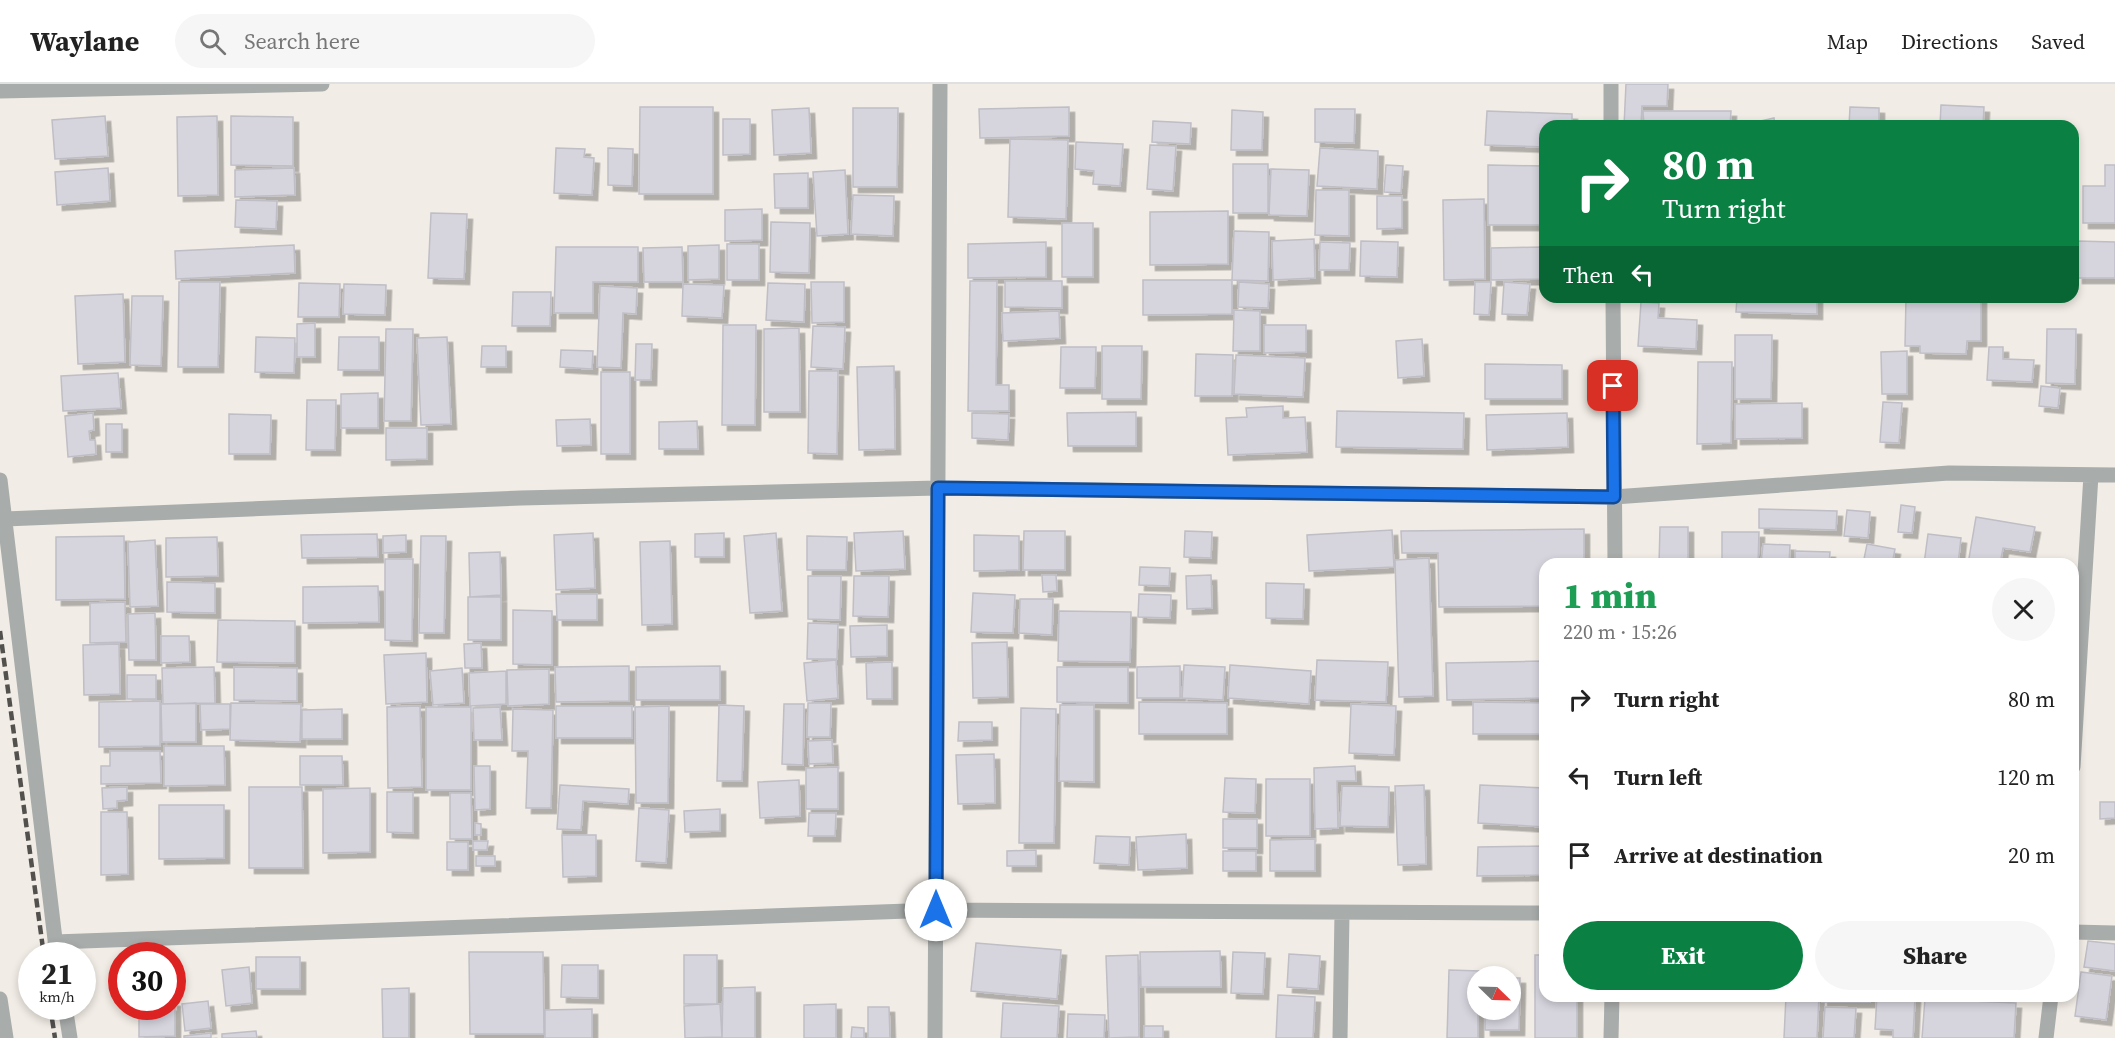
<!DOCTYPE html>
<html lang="en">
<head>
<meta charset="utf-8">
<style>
	:root { --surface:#fff; --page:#f6f6f6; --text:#222; --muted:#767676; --line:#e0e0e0; --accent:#0b8043 }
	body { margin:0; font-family:"Source Serif 4",serif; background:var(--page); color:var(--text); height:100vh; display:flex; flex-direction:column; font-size:22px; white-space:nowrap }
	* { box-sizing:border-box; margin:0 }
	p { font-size:20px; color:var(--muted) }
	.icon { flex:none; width:33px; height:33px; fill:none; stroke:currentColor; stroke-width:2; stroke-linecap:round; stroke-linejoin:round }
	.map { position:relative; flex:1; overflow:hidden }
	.side { position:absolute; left:1539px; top:474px; width:540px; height:444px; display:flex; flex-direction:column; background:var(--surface); border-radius:18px; box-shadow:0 3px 9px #0003 }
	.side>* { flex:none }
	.hud { position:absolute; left:1539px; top:36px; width:540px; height:183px; border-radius:18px; box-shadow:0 3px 9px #0003; background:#0b8043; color:#fff; overflow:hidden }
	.needle { width:39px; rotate:113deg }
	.tools { position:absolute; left:1467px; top:882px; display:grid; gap:12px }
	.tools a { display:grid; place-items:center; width:54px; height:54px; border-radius:50%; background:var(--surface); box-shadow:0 3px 9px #0003; font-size:30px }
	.speed { position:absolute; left:18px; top:858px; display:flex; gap:12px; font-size:30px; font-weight:700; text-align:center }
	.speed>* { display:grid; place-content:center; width:78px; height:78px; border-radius:50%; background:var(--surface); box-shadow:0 3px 9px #0003; line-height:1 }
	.speed small { font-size:15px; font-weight:400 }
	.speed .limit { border:9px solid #d22; background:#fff; color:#111 }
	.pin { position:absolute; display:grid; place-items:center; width:51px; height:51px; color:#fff; margin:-26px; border-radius:12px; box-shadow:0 3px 9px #0006 }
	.me { position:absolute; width:66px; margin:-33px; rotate:0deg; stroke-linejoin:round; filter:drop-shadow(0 0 4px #0008) }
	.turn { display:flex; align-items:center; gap:21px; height:126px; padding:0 24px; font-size:27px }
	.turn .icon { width:78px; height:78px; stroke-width:2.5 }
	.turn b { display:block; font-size:42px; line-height:51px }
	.then { display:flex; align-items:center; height:57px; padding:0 24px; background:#0003; gap:12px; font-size:22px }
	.round { display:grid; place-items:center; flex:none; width:63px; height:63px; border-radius:32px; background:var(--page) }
	.head { display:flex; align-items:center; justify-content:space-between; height:102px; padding:0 24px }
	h1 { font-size:36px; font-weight:800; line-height:45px; color:#1e9e55 }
	.action { display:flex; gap:12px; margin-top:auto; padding:12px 24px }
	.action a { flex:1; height:69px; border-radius:36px; background:var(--accent); color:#fff; font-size:24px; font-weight:800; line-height:69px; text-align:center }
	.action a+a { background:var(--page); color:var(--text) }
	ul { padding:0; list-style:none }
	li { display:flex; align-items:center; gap:18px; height:78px; padding:0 24px }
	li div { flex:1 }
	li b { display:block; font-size:22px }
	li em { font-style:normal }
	header { display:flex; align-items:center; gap:36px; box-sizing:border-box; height:84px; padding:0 30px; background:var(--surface); border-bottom:2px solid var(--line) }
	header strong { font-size:28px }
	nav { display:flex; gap:33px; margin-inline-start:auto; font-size:21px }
	.search { width:420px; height:54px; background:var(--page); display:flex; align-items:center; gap:15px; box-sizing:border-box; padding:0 21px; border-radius:33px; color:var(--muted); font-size:22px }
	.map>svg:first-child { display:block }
	.building { fill:#d6d4dd; stroke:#bfbec6; stroke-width:1.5; filter:url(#shadow) }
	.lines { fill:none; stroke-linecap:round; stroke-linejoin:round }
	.minor { stroke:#a8acab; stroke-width:15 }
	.rail { stroke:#53514e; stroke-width:4.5; stroke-dasharray:9 4.5; stroke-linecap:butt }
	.route-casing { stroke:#114b97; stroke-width:15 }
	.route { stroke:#1a73e8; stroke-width:10 }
</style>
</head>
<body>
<header>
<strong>Waylane</strong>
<div class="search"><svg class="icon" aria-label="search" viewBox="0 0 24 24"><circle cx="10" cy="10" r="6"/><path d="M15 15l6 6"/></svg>Search here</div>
<nav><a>Map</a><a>Directions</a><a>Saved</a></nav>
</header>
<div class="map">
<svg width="2115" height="954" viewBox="0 0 2115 954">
	<defs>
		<filter id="shadow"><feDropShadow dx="5.5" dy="5.5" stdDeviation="0" flood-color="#0004"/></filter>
	</defs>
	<rect width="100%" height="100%" fill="#f1ece5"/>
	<path class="building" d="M1626,0h42l-1,22h-25l-1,20h-17z
		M1941,21l43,2 -1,19h-43z
		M640,23h73v87h-74z
		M1069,23v29l-89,2 -1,-29z
		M1850,23l29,1v18h-30z
		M809,24l2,45 -37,2 -2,-45z
		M853,24h45l-1,79h-44z
		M1315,25h40l-1,34 -39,-1z
		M1232,26l31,2 -1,38h-31z
		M1487,27l85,3v12h-27v21l-60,-2z
		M1643,27h88l-1,15h-86z
		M105,32l3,40 -53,3 -3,-39z
		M217,32l1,79 -40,1 -1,-79z
		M231,32l62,1v49l-62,-1z
		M1774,34l1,8h-36z
		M723,35h27v35l-27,1z
		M1153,37l38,2 -1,21 -38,-2z
		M1010,55l58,1 -2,79 -58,-2z
		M1076,58l47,2 -3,42 -27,-2 1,-13 -19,-2z
		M1150,61l26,1 -3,45 -26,-2z
		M556,64l29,1 -1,8 10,1 -2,37 -38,-2z
		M608,64l25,1 -1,37 -24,-1z
		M1320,64l58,3 -1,38 -60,-3z
		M1233,80h35v49h-35z
		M1386,81l17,1 -2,27 -17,-1z
		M1488,81l57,1v59h-57z
		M2105,81h10v58h-32v-37h22z
		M108,84l2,33 -53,4 -2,-33z
		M294,84l1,27 -60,2v-27z
		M1271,85l38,1 -2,46 -38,-1z
		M845,86l3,64 -31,2 -4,-64z
		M808,89v35h-33l-1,-34z
		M1316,106h33v46l-34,-1z
		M853,111l41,1 -1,40 -42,-2z
		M1377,112h25v32l-25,1z
		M1484,115l1,80 -41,1 -1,-80z
		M236,116l41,1 -1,28 -41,-2z
		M762,125v31l-37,1v-31z
		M1228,127v53l-78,1v-53z
		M431,129l36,1 -3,65 -36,-1z
		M771,138l39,1 -1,50 -39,-1z
		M1062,139h31v54h-31z
		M1234,147l35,1 -1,49 -36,-1z
		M1314,155l1,39 -42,2 -1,-39z
		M1361,157l37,1 -1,35 -37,-1z
		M2077,157l38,1v36h-38z
		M1046,158v35l-78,1v-34z
		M1320,158l30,1 -1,27h-30z
		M727,160h32v36h-32z
		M294,161l1,28 -119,6 -1,-28z
		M719,161v34l-31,1v-34z
		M556,163h82v35h-45v31h-39z
		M682,163l1,35h-39l-1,-34z
		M1545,163v32l-54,1v-32z
		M1143,196h89v34l-89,1z
		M970,197h27l-1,104h13v26h-41z
		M1005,197h57v27l-57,-1z
		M179,198h41l-2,85h-40z
		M811,198h33v40l-32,1z
		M1239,198l30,2 -1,24 -30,-1z
		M1475,198h16l-2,33 -15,-1z
		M1504,198l26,2 -3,31 -25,-1z
		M299,199l41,1 -1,33h-41z
		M768,199l37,1 -1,38 -38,-2z
		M344,200l42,1 -1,30 -42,-1z
		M683,200l41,1 -2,33 -40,-2z
		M600,202l37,2 -1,26 -13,-1 -2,55 -24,-1z
		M513,208h38l-1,34h-38z
		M123,210l2,68 -47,2 -3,-68z
		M132,212h31l-2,70 -31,-1z
		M1737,213h80v17l-81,-2z
		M1906,213h75v44h-14l-1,13 -46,-1v-7h-15z
		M1641,218l18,1 -1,15 39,2 -1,29 -58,-3z
		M1234,226l26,1v40h-27z
		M1059,227l1,27 -57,3 -1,-28z
		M315,239v34h-18v-33z
		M723,241h33l-1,100h-33z
		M1264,241h42v27l-42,1z
		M813,242l32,1 -2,42 -32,-2z
		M799,244l1,84h-36v-83z
		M386,245h27l-2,92h-27z
		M2047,245h29l-1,55 -29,-1z
		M1735,251h37l-1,64h-36z
		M256,253l39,1 -1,35 -39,-1z
		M339,253h40v33h-41z
		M447,253l4,87 -30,1 -4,-87z
		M1422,255l2,37 -26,2 -2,-37z
		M636,260h16l-1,36h-16z
		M482,262h24v21h-25z
		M1102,262h40l-1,53h-39z
		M1061,263h35l-1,41h-35z
		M1989,263h14v12l31,1 -2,22 -45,-2z
		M561,266l32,1 -1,18 -32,-2z
		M1907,267v43h-25l-1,-42z
		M1196,270l37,1 -1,41h-37z
		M1236,271l69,3 -2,39 -69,-3z
		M1698,278h34l-1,81 -34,1z
		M1485,280l77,1v34h-77z
		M894,282l1,83 -36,1 -2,-83z
		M809,287h29l-1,83 -29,-1z
		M601,288h29v82h-29z
		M118,289l3,35 -58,3 -2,-35z
		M2041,302l19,2 -2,20 -19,-2z
		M378,309v35h-37v-34z
		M307,316h29l-1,50h-29z
		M1883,318l19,1 -3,40 -19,-1z
		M1802,319v35l-67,1v-35z
		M1283,322v12l22,-1 2,35 -79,3 -2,-37 21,-1 -1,-9z
		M1337,327l127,2 -1,36 -127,-2z
		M1136,328v34h-68l-1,-33z
		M93,329l1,17 -5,1 1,9h5l1,14 -28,3 -3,-41z
		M972,329l37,1 -1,26 -36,-2z
		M1567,329l1,34 -81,3 -1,-35z
		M229,330l42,1 -1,39h-41z
		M590,335l1,26 -34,1 -1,-26z
		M697,337l1,28h-39v-27z
		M106,340h16v28h-16z
		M386,344h41v31l-41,1z
		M1901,421l14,2 -3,26 -14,-1z
		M1759,425l78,2 -1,19 -77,-2z
		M1847,426l23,2 -2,26 -24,-2z
		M1976,433l59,10 -5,25 -27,-4 -3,16h-32z
		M1660,443h28v37h-29z
		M1584,445v35h-39v42l-106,1 -1,-54h-36l-1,-22z
		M1392,446l2,37 -85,4 -2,-36z
		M903,447l2,38 -49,2 -2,-38z
		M1024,447h41v39h-42z
		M1185,447l27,1 -1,26 -27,-1z
		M1722,448h37l-1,32h-36z
		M593,449l2,55 -39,2 -2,-55z
		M724,449v24h-29v-23z
		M776,449l6,78 -32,2 -6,-77z
		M377,450l1,23 -76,1 -1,-23z
		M1928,450l33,4 -3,26h-34z
		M406,451v17l-23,1v-17z
		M974,451l45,1v34l-45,1z
		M124,452l1,63 -69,1v-63z
		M421,452h25l-2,97h-25z
		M807,452l40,1 -1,33h-39z
		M217,453l1,39 -52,1v-39z
		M155,456l3,66 -28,1 -2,-65z
		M670,457l2,83 -30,1 -2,-83z
		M1763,460l27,1 -1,19h-28z
		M1867,460l28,5 -3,15h-29z
		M1795,467l35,1 -1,12h-34z
		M500,468l1,43 -31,2 -1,-44z
		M1429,474l4,138 -34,1 -4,-137z
		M385,475h28l-1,82 -27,-1z
		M1140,483l30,1 -1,18 -30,-1z
		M1042,491h14l1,16 -14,1z
		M1211,491l1,33 -25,1 -1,-33z
		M808,492h33l-1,44 -32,-1z
		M854,492h35l-1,41 -35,-1z
		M167,498l48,1v30l-48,-1z
		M1266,499l38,1 -1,35 -37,-1z
		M378,502l1,36 -76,1v-36z
		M973,509l42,2 -2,38 -42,-1z
		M556,510h41v26h-40z
		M1139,510l32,1 -1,23 -32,-1z
		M468,513h33v43h-33z
		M1020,515h33l-1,36 -33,-2z
		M125,518l1,40 -36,1v-40z
		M513,526l39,1v54l-39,-1z
		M1059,527l72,1 -1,50 -72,-1z
		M155,529l1,47h-27l-1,-46z
		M218,536l77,1v42l-78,-1z
		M808,539l30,1 -1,35h-30z
		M887,541v31l-36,1 -1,-31z
		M161,552h28l1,26 -29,1z
		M1007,558l1,55 -35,1 -1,-55z
		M481,559l1,25h-17l-1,-24z
		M119,560l1,50 -36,1 -1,-50z
		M426,569l1,49 -41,2 -2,-49z
		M836,576l2,38 -31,3 -3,-38z
		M1317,576l71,2 -2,40 -71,-2z
		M1545,577v37l-98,2 -1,-37z
		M892,578v37h-25l-1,-36z
		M1184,581l41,2 -2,33 -41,-2z
		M1230,581l81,6 -2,33 -81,-6z
		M629,582v35l-73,1 -1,-35z
		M720,582v34h-84v-33z
		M1180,582v32h-43v-31z
		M214,583l1,36 -52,1 -1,-36z
		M234,583l63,1v33l-63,-1z
		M1057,583h71v36l-71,-1z
		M462,584l2,35 -31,2 -3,-34z
		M549,585v35l-41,2 -1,-36z
		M506,587v33l-36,2 -1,-33z
		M127,591h29v24h-29z
		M160,617v45l-61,1v-45z
		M1139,618l88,1v31h-88z
		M1473,618l72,1v31h-72z
		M196,619v39h-34l-1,-38z
		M231,619l70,1 -1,38 -70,-2z
		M808,619h23l-1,34h-23z
		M200,620h30v25l-29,1z
		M784,620h20l-1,61 -21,-1z
		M1351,620l45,2 -2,49 -45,-2z
		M719,621l25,1 -2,75h-25z
		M1060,621h34v77l-35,-1z
		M420,622l2,81 -34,1 -1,-81z
		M556,622h76v32h-76z
		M669,622l-1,97h-32l-1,-96z
		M426,623h45v83h-45z
		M500,623l2,33h-28l-1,-32z
		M1021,624l35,1 -2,134h-35z
		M342,625v30h-40v-29z
		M513,625l40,1 -2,98h-25l2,-57h-16z
		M959,638h33v18l-34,1z
		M832,656l1,23 -24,1 -1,-23z
		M164,662h60l1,39 -61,1z
		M110,667h50l1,32 -60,1v-18h9z
		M994,670l1,49 -37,1 -2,-49z
		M300,672h42l1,29h-43z
		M474,682h16v43l-15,1z
		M1355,682l1,15h-19l1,47 -23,1 -1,-61z
		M838,683v42h-32v-41z
		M1225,694l31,1 -1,34 -32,-1z
		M1266,695h44v57h-44z
		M799,696l1,36 -40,2 -2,-36z
		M560,701l69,4 -1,15 -45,-3 -2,29 -24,-1z
		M1424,701l2,79 -28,1 -3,-79z
		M1480,701l65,3v39l-67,-4z
		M1342,702l47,1 -1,40 -48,-1z
		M127,703v13l-10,1v7l-14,1 -1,-21z
		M249,703h53l1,81h-54z
		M370,704v64l-47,1v-64z
		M387,708h26v41l-26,-1z
		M450,709h21l1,46h-22z
		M2100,718h15v16l-15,1z
		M159,721h65v53l-65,1z
		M639,724l30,2 -3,53 -30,-2z
		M720,725v22l-35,1 -1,-21z
		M101,728h26l1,62 -27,1z
		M809,729h27l-1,23h-27z
		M1223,735h34v29h-34z
		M475,739l6,1v11h-6z
		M1186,750l1,34 -49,2 -2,-33z
		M562,751h34v41l-33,1z
		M1096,752l34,1 -1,28 -35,-2z
		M1315,755v32h-45v-31z
		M473,757h15l-1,9h-14z
		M447,758h21v28h-21z
		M1545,762v29l-68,1 1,-29z
		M1036,766v16h-29v-15z
		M1223,767h33v20h-33z
		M476,772h19v10h-19z
		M2088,857l27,3v27l-31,-4z
		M976,859l85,7 -4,49 -86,-8z
		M1220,867l1,36h-80l-1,-35z
		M469,868h74l1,82h-74z
		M1233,868l32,1 -2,41 -32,-1z
		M1289,870l31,2 -2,33 -31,-2z
		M684,871h33v49h-33z
		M1138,871l1,82 -30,1 -3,-82z
		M1535,871h10v41h32v42h-42z
		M256,873h44v32h-44z
		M562,881h36v33l-37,-1z
		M249,883l3,36 -26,3 -4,-36z
		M1449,886l31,1v5h-2v62h-31z
		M2081,888l31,4 -6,44 -31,-4z
		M1510,894h10l-1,52h-34v-20h25z
		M755,903v51h-33l1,-50z
		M409,904v50h-26l-1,-49z
		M1278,911l37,2 -2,41h-37z
		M1786,912h33l-2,42h-33z
		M1822,912h48v6h-48z
		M1877,912l38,1 -2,41h-20v-8l-18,-1z
		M1925,915l91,4 -2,35h-92z
		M172,917h3v35l-36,1v-31h33z
		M208,917l3,27 -26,3 -3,-27z
		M1003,919l56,3 -2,32h-56z
		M720,920l2,33 -37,1 -1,-32z
		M836,920v34h-32v-33z
		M868,923h21l1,31h-22z
		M1825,923l31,1 -2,30h-31z
		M592,925v29h-47v-28z
		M1068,930l37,1 -1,23h-37z
		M1144,942h19v12h-19z
		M852,943l12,1v10h-13z
		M256,947l1,7h-35v-4z
		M211,949v5h-27v-2z"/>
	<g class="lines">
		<path class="minor" d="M1611,0v42
			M0,7l322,-7
			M1613,213l2,267
			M0,396l57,476
			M5,435l516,-21 417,-10 676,9 335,-24 166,2
			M2073,683l18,-292
			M2073,848l42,1
			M55,858l881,-32 609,3
			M0,915l6,39
			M65,922l5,32
			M935,954l5,-954
			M1340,954l2,-125
			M1611,954l1,-42
			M2046,954l5,-42"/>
		<path class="rail" d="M0,547l44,325
			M50,922l5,32"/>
	</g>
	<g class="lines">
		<g class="route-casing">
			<path id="route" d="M936,826l2,-422 676,9 -1,-111"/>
		</g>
		<use href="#route" class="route"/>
	</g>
</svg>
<div class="tools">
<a><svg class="needle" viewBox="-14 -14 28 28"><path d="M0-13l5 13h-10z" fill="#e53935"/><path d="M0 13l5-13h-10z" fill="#767676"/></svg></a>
</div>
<div class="speed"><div>21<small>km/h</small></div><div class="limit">30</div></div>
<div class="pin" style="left:1613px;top:302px;background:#d93025"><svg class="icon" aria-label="arrive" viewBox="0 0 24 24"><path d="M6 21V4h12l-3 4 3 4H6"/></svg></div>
<svg class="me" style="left:936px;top:826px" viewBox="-20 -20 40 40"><circle r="19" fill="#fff"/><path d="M0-13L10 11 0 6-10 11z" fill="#1a73e8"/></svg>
<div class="hud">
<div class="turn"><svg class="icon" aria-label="right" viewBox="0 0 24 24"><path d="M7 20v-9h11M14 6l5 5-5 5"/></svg><div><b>80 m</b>Turn right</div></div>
<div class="then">Then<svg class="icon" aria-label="left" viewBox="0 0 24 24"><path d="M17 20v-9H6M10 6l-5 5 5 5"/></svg></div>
</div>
<section class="side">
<div class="head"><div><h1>1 min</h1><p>220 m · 15:26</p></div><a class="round"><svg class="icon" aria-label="close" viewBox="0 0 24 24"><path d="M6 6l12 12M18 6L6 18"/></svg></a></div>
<ul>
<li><svg class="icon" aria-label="right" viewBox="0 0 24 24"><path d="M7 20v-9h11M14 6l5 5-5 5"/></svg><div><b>Turn right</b></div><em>80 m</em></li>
<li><svg class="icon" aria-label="left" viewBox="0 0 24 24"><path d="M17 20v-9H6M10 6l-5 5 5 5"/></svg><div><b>Turn left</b></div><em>120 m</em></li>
<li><svg class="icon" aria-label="arrive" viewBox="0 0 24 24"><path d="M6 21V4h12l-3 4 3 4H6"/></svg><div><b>Arrive at destination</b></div><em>20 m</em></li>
</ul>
<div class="action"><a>Exit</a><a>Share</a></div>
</section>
</div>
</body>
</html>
